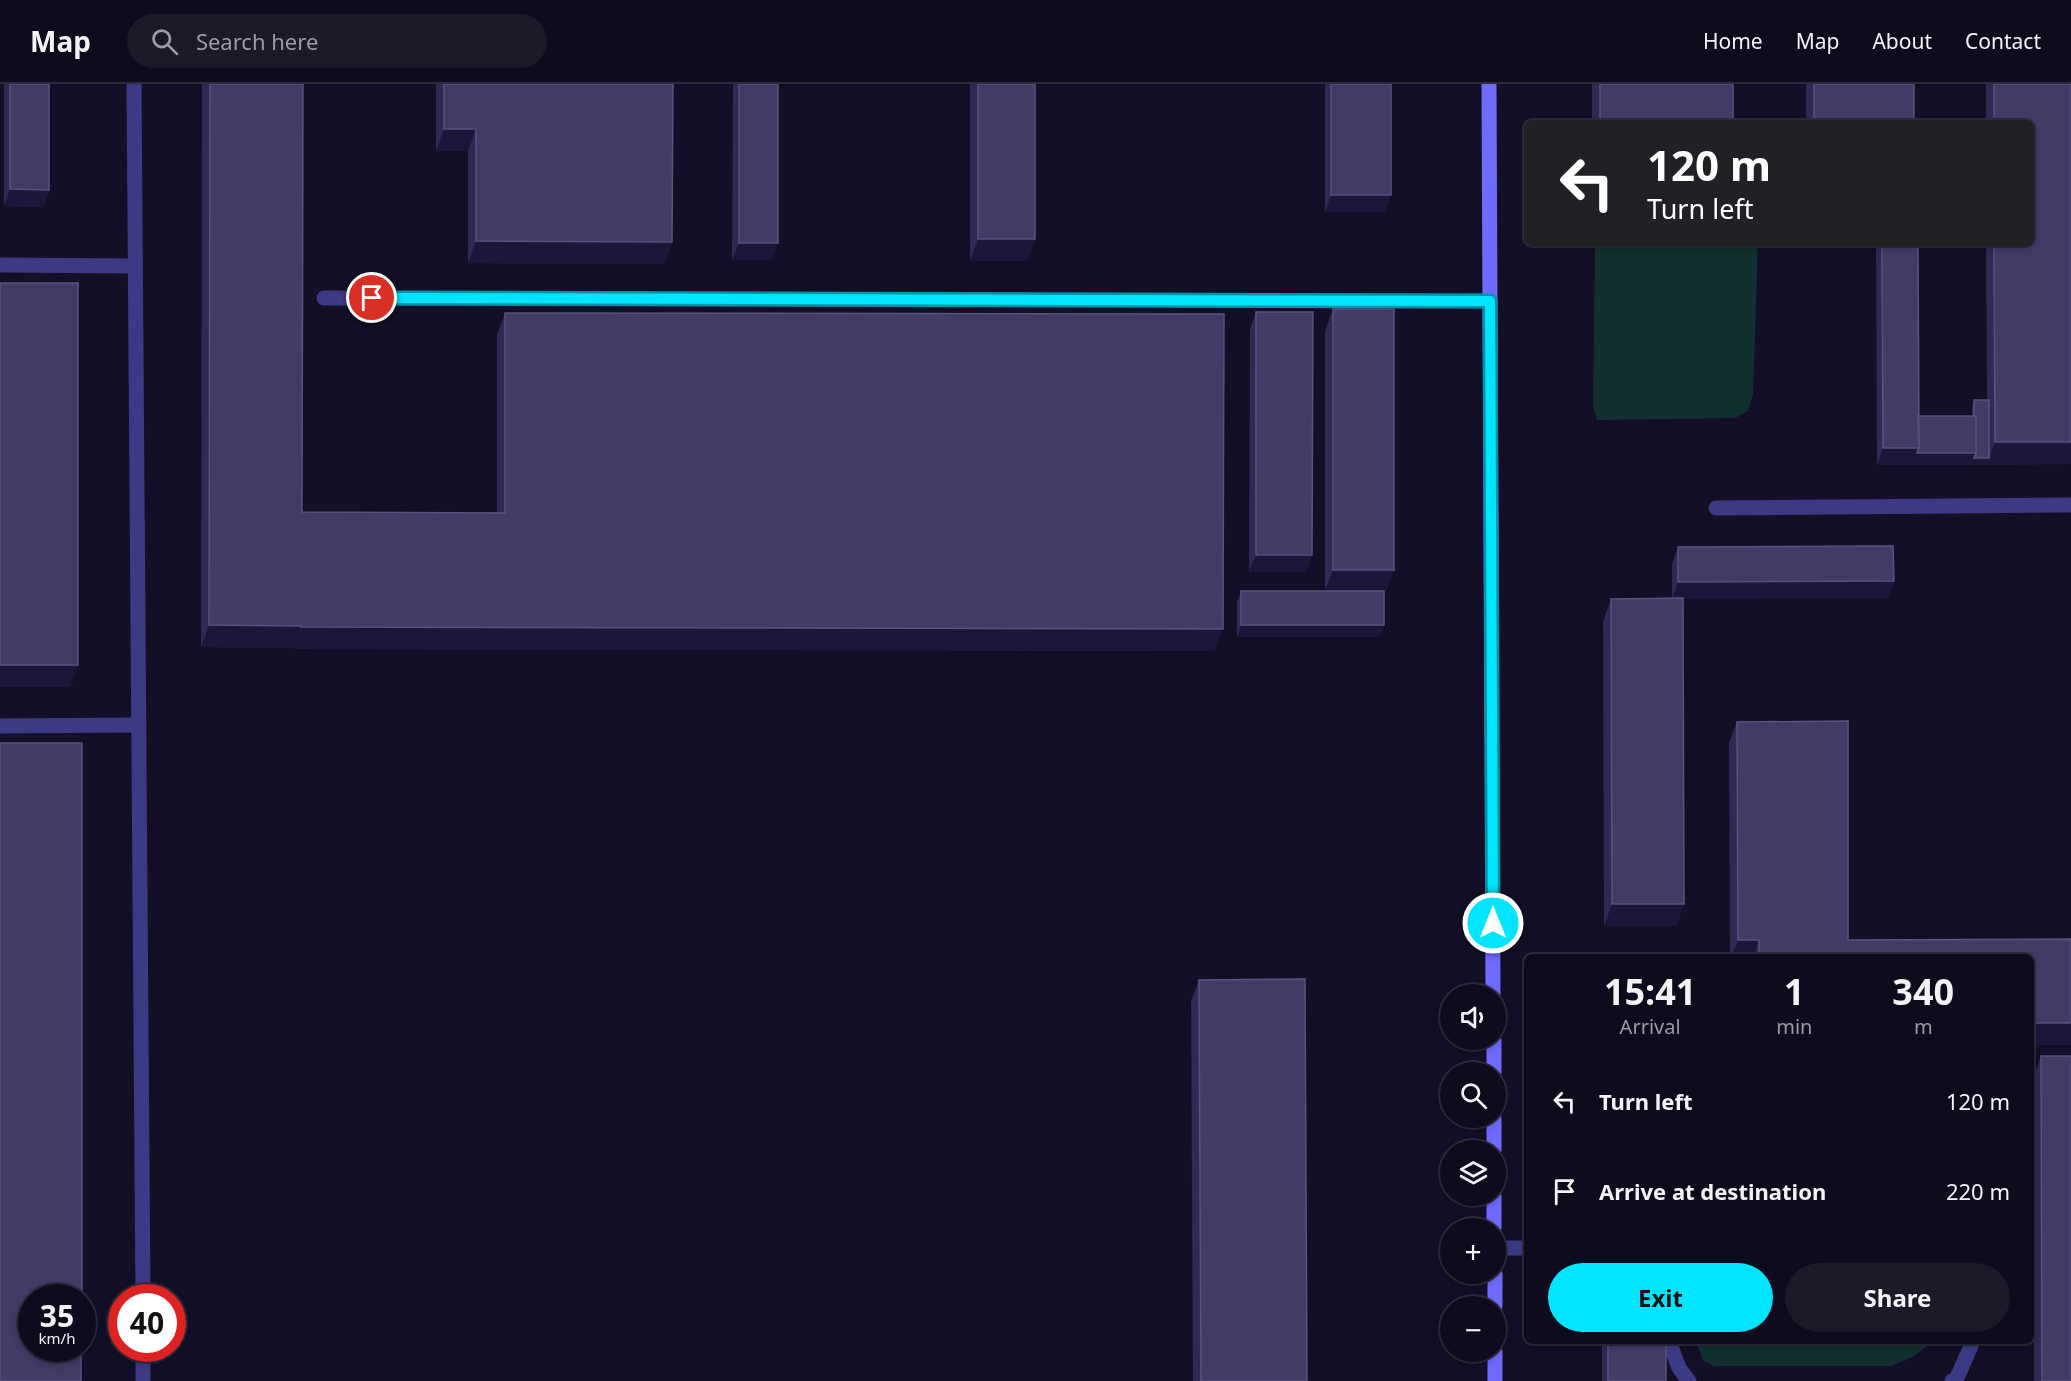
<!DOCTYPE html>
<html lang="en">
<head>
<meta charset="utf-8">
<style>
	:root { --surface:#0e0b1c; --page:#1c1929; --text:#f1f3f6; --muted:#9b9ba3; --line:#2e2b3b; --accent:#00e5ff }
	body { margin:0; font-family:"Noto Sans",sans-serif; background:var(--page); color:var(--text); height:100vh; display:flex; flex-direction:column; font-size:22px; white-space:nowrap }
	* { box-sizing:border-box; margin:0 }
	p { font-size:20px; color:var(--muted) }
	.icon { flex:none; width:33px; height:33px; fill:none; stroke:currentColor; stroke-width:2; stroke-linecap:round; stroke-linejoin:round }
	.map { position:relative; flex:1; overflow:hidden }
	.sheet { position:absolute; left:1524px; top:870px; width:510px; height:390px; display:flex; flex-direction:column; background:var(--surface); border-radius:9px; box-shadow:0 3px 9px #0003,0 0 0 2px var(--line) }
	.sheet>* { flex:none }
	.hud { position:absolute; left:1524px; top:36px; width:510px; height:126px; border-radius:9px; box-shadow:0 3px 9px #0003,0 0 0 2px var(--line); background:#202124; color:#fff; overflow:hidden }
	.tools { position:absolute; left:1440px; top:900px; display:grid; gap:12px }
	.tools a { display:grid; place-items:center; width:66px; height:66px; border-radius:50%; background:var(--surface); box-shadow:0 3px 9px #0003,0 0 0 2px var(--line); font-size:30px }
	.speed { position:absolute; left:18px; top:1200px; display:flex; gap:12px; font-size:30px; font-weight:700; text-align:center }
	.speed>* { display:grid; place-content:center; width:78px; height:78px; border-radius:50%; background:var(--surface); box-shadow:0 3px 9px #0003,0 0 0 2px var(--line); line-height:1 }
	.speed small { font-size:15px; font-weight:400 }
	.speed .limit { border:9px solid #d22; background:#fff; color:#111 }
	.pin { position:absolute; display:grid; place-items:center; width:51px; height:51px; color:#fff; margin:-26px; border:3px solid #fff; border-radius:50%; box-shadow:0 2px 6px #0007 }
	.me { position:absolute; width:66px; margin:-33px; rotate:0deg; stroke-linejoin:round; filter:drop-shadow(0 0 4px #0008) }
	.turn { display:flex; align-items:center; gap:21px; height:126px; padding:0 24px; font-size:27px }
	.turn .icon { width:78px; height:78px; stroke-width:2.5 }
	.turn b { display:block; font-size:42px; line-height:51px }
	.eta { display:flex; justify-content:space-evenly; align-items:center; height:102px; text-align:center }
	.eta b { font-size:36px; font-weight:700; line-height:42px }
	.action { display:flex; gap:12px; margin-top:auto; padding:12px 24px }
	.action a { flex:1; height:69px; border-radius:36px; background:var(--accent); color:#111; font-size:24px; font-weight:700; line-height:69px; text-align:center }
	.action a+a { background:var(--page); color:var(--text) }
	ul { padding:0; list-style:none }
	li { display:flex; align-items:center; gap:18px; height:90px; padding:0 24px }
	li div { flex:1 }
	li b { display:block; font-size:22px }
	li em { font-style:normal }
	header { display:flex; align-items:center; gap:36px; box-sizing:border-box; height:84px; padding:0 30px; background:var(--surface); border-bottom:2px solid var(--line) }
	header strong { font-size:28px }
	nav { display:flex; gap:33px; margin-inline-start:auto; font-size:21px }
	.search { width:420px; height:54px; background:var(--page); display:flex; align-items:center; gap:15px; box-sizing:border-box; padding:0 21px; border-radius:33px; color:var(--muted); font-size:22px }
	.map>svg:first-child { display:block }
	.green { fill:#12302f }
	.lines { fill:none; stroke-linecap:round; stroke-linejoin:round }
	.lane { stroke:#3d3a85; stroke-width:15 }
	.street { stroke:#3d3a85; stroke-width:15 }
	.secondary { stroke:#6f6bff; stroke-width:15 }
	.wall { fill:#312854 }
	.shaded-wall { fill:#1d163a }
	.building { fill:#433a66; stroke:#5a527e; stroke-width:1.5 }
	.route-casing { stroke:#0095a6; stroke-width:15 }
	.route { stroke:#00e5ff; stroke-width:10 }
</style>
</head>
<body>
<header>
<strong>Map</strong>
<div class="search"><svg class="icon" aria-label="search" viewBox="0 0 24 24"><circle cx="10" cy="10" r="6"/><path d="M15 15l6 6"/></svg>Search here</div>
<nav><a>Home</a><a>Map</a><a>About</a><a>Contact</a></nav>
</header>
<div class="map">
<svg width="2071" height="1297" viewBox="0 0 2071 1297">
	<rect width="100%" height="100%" fill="#130f26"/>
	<path class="green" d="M1595,159h163l-5,151 -5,17 -13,7 -138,2 -4,-13z
		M1696,1257h233v4l-15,11 -22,10h-178l-11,-6z"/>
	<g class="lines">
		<path class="lane" d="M0,181l135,1
			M324,214l1166,3
			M1716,424l355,-3
			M0,642l139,-1
			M1496,1164h31
			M1669,1257l10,27 10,13
			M1952,1297l4,-1 15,-34v-5"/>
		<path class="street" d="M134,0l9,1214
			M143,1264v33"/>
		<path class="secondary" d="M1489,0l4,910
			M1494,956v32
			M1494,1034v32
			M1494,1112v32
			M1495,1190v32
			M1495,1268v29"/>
	</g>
	<path class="wall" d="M4,0h45v106l-6,17 -39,-1z
		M202,0h101l-1,428 195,1v-178l8,-22 710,338 -921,-2v-1l-93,-1z
		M436,0h237l-1,158 -8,22 -196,-1v-112h-32z
		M733,0h45l-6,176h-40z
		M970,0h65v155l-8,22h-57z
		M1325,0h66l-6,128h-60z
		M1592,0h141v39h-141z
		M1806,0h108v39h-108z
		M1986,0h85v380l-194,1 -1,-222h42v173h54v-10l2,-6h13l-1,-157h45v-120h-45z
		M1333,225l53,283h-2v33l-5,12h-142v-35l4,-11h84v-260z
		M1256,228l56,243 -6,17h-57l1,-243z
		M1678,463l216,34 -6,17h-205l1,306 -8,22h-72l-1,-305 8,-22 61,-1v-34z
		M1737,638l111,218 223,-1v106h-40v-88h-301l-1,-214z
		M1199,896l108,401h-114l-2,-380z
		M2041,972l30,325h-37l-1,-303z
		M1602,1257h64v40h-64z"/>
	<path class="shaded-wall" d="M444,45h32l-8,22h-32z
		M10,105l39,1 -6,17 -39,-1z
		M1331,111h60l-6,17h-60z
		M978,155h57l-8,22h-57z
		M476,157l196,1 -8,22 -196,-1z
		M739,159h39l-6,17h-40z
		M1995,358h76v22h-84z
		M1883,364h36l-7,17h-35z
		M1917,369h59l13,5 -2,6 -75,1z
		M1256,471h56l-6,17h-57z
		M1333,486h61l-8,22 -61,-1z
		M1894,497l-6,17 -216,1 6,-17z
		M209,541l92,1 -7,22 -93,-1z
		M1241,541h143l-5,12h-142z
		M301,543l922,2 -8,22 -921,-2z
		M0,581h78l-8,22h-70z
		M1612,820h72l-8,22h-72z
		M1738,856h21l-6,17h-21z
		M2031,939h40v22h-40z"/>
	<path class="building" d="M10,0h39v106l-39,-1z
		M210,0h93l-1,428 203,1v-200l719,1 -1,315 -922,-2v-1l-92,-1z
		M444,0h229l-1,158 -196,-1v-112h-32z
		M739,0h39v159h-39z
		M978,0h57v155h-57z
		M1331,0h60v111h-60z
		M1600,0h133v39h-133z
		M1814,0h100v39h-100z
		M1994,0h77v358h-76l-1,-199h37v-120h-37z
		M1882,159h36l1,205h-36z
		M0,199h78v382h-78z
		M1333,225h61v261h-61z
		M1256,228h57l-1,243h-56z
		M1974,316h15v58h-15l2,-5v-37h-2z
		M1918,332h58v37h-59l2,-5z
		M1893,462l1,35 -216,1v-35z
		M1241,507h143v34h-143z
		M1683,514l1,306h-72l-1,-305z
		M1848,637v219l223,-1v84h-40v-66h-272v-17h-21l-1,-218z
		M0,659h82v555h-50v50h49v33h-81z
		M1305,895l2,402h-106l-2,-401z
		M2041,972h30v325h-29z
		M1608,1257h58v40h-58z"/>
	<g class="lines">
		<g class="route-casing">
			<path id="route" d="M372,214l1118,3 3,622"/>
		</g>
		<use href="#route" class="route"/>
	</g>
</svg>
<div class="tools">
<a><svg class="icon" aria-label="sound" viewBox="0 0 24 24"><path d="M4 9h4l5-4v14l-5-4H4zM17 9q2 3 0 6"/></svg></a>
<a><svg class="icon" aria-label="search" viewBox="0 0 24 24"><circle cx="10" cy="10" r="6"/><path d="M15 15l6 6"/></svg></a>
<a><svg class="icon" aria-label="layers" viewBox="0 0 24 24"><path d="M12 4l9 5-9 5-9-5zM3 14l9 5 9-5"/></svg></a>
<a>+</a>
<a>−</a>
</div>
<div class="speed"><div>35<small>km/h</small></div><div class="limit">40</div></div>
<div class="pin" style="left:372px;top:214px;background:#d93025"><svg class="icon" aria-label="arrive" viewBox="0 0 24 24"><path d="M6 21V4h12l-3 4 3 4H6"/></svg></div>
<svg class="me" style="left:1493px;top:839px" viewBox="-20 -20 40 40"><circle r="17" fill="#00e5ff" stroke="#fff" stroke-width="3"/><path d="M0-11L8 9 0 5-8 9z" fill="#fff"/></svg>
<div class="hud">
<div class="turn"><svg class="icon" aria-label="left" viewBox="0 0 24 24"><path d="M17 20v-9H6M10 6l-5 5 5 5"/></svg><div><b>120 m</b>Turn left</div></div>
</div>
<section class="sheet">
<div class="eta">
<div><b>15:41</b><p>Arrival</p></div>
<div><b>1</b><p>min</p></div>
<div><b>340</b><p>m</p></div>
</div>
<ul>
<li><svg class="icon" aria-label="left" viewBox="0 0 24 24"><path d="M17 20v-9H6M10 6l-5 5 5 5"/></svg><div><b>Turn left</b></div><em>120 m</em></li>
<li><svg class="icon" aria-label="arrive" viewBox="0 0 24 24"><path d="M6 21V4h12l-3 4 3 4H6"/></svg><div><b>Arrive at destination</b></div><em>220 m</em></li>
</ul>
<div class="action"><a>Exit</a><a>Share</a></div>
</section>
</div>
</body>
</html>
